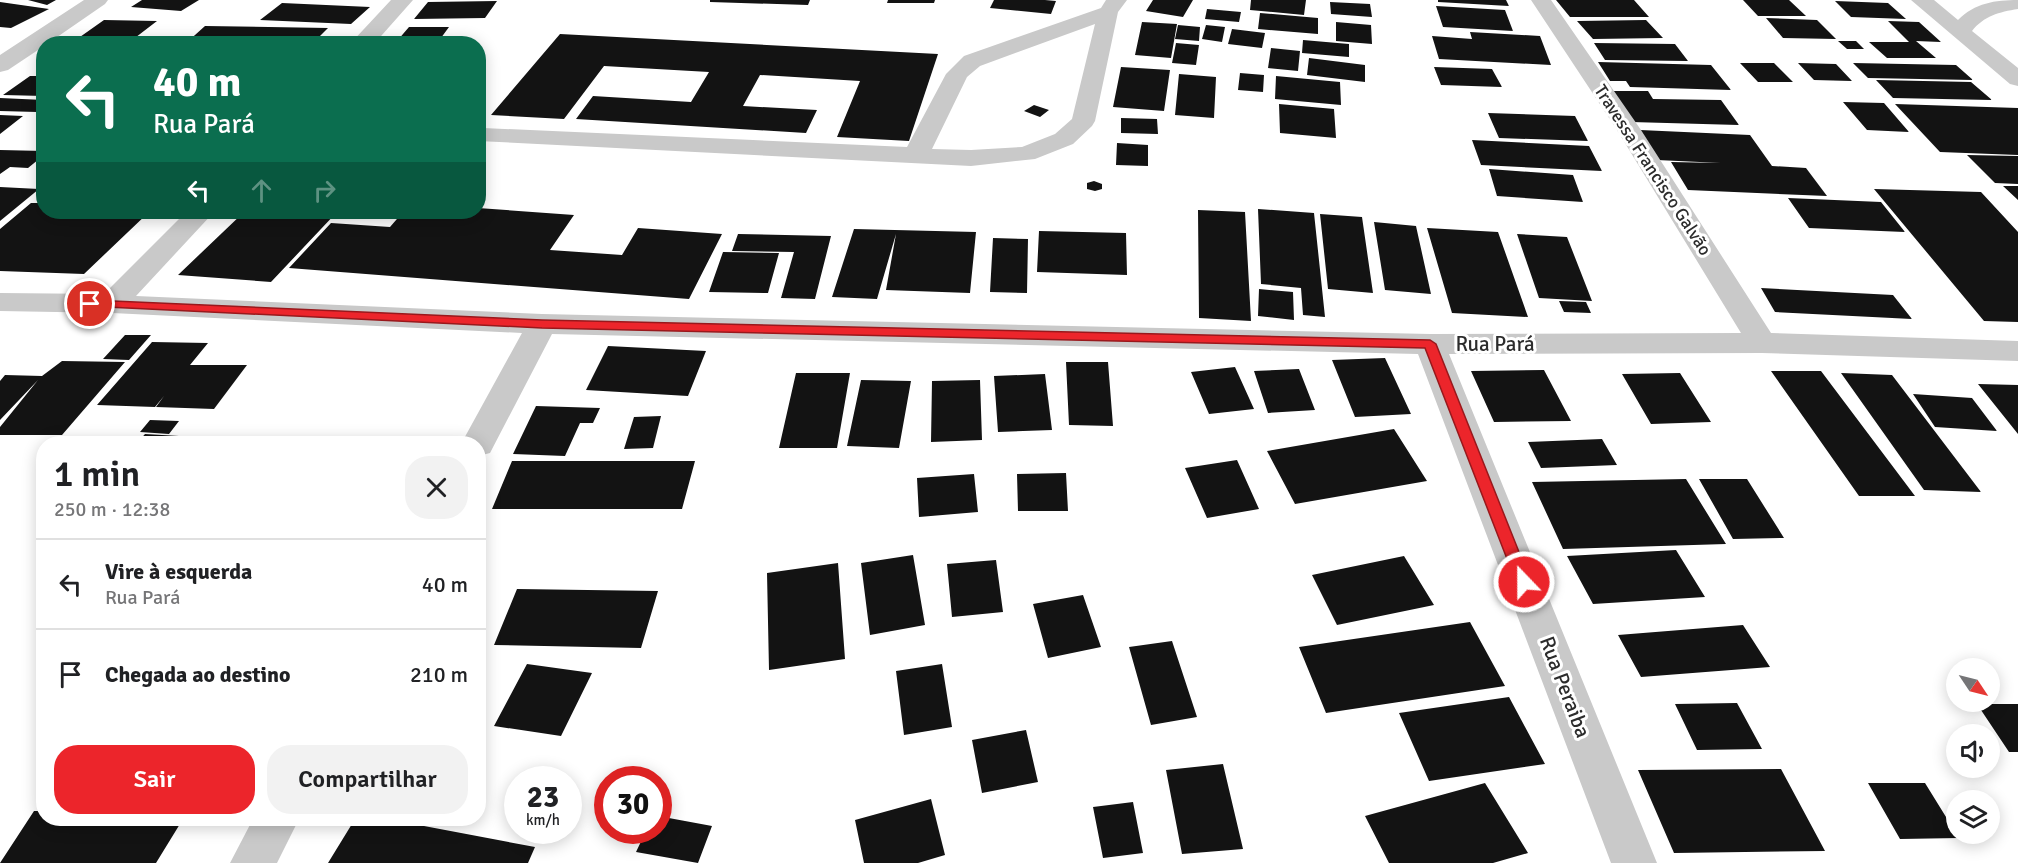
<!DOCTYPE html>
<html lang="pt">
<head>
<meta charset="utf-8">
<style>
	:root { --surface:#fff; --page:#f2f2f2; --text:#202124; --muted:#757577; --line:#e0e0e0; --accent:#ec252b }
	body { margin:0; font-family:Signika,sans-serif; background:var(--page); color:var(--text); height:100vh; display:flex; flex-direction:column; font-size:22px; white-space:nowrap }
	* { box-sizing:border-box; margin:0 }
	p { font-size:20px; color:var(--muted) }
	.icon { flex:none; width:33px; height:33px; fill:none; stroke:currentColor; stroke-width:2; stroke-linecap:round; stroke-linejoin:round }
	.map { position:relative; flex:1; overflow:hidden }
	.side { position:absolute; left:36px; top:436px; width:450px; height:390px; display:flex; flex-direction:column; background:var(--surface); border-radius:24px; box-shadow:0 3px 15px #0003 }
	.side>* { flex:none }
	.top-card { position:absolute; left:36px; top:36px; width:450px; height:183px; border-radius:24px; box-shadow:0 3px 15px #0003; background:#0b6e4f; color:#fff; overflow:hidden }
	.needle { width:39px; rotate:125deg }
	.controls { position:absolute; left:1946px; top:658px; display:grid; gap:12px }
	.controls a { display:grid; place-items:center; width:54px; height:54px; border-radius:50%; background:var(--surface); box-shadow:0 3px 15px #0003; font-size:30px }
	.speed { position:absolute; left:504px; top:766px; display:flex; gap:12px; font-size:30px; font-weight:700; text-align:center }
	.speed>* { display:grid; place-content:center; width:78px; height:78px; border-radius:50%; background:var(--surface); box-shadow:0 3px 15px #0003; line-height:1 }
	.speed small { font-size:15px; font-weight:400 }
	.speed .limit { border:9px solid #d22; background:#fff; color:#111 }
	.pin { position:absolute; display:grid; place-items:center; width:51px; height:51px; color:#fff; margin:-26px; border:3px solid #fff; border-radius:50%; box-shadow:0 2px 6px #0007 }
	.me { position:absolute; width:66px; margin:-33px; rotate:338deg; stroke-linejoin:round; filter:drop-shadow(0 0 4px #0008) }
	.turn { display:flex; align-items:center; gap:21px; height:126px; padding:0 18px; font-size:27px }
	.turn .icon { width:78px; height:78px; stroke-width:2.5 }
	.turn b { display:block; font-size:42px; line-height:51px }
	.lanes { display:flex; align-items:center; height:57px; padding:0 18px; background:#0003; justify-content:center; gap:30px; direction:ltr }
	.lanes .off { opacity:.35 }
	.round { display:grid; place-items:center; flex:none; width:63px; height:63px; border-radius:24px; background:var(--page) }
	.head { display:flex; align-items:center; justify-content:space-between; height:102px; padding:0 18px }
	h1 { font-size:36px; font-weight:600; line-height:45px }
	.button { display:flex; gap:12px; margin-top:auto; padding:12px 18px }
	.button a { flex:1; height:69px; border-radius:24px; background:var(--accent); color:#fff; font-size:24px; font-weight:600; line-height:69px; text-align:center }
	.button a+a { background:var(--page); color:var(--text) }
	ul { padding:0; list-style:none }
	li { display:flex; align-items:center; gap:18px; height:90px; padding:0 18px; border-top:2px solid var(--line) }
	li div { flex:1 }
	li b { display:block; font-size:22px }
	li em { font-style:normal }
	.map>svg:first-child { display:block }
	.building { fill:#131313 }
	.lines { fill:none; stroke-linecap:round; stroke-linejoin:round }
	.minor { fill:#c9c9c9; fill-rule:evenodd }
	.route { fill:#ec252b; stroke:#99181c; stroke-width:1.5 }
	.labels { text-anchor:middle; stroke-width:6; stroke-linejoin:round; paint-order:stroke }
	.far-street-label { font-size:18px; fill:#2c2c2c; stroke:#fff }
	.street-label { font-size:21px; fill:#2c2c2c; stroke:#fff }
</style>
</head>
<body>
<div class="map">
<svg width="2018" height="863" viewBox="0 0 2018 863">
	<rect width="100%" height="100%" fill="#fff"/>
	<path class="building" d="M28,0h28l-9,5z
		M142,0h57l-18,11 -50,-4z
		M710,0h100l-2,5 -98,-3z
		M888,0h47l-1,3h-47z
		M994,0h51l11,1 -5,13 -61,-6z
		M1153,0h40l-10,17 -37,-6z
		M1251,0h55l-2,15 -54,-5z
		M1438,0h68l3,6 -71,-4z
		M1556,0h78l15,17h-79z
		M1743,0h46l17,16h-48z
		M497,1l-12,17 -71,1 14,-17z
		M1835,1l53,2 18,16 -55,-2z
		M0,2l49,7 -38,19 -11,-1z
		M1330,2l40,2 2,13 -41,-3z
		M282,3l88,4 -19,17 -91,-4z
		M1436,6l69,4 8,21 -70,-4z
		M1207,9l34,3 -2,10 -34,-3z
		M1260,13l58,5v16l-60,-5z
		M1766,18l51,2 19,19 -53,-1z
		M104,20l53,1 -30,23h-57z
		M1646,20l17,18 -70,1 -16,-18z
		M1888,21l31,1 22,20 -25,-1 20,17h-49l-18,-16h40z
		M1142,22l35,2 -6,34 -36,-3z
		M1336,22l35,3 1,19 -36,-3z
		M1178,25l22,2 -1,14 -24,-2z
		M1206,25l19,2 -3,15 -20,-3z
		M205,26l123,2 -16,16h-127z
		M409,27h40l-11,15 -41,-1z
		M1232,29l33,4 -3,15 -34,-4z
		M1470,32l70,4 11,29 -112,-6 -7,-23 40,3z
		M560,34l378,20 -29,87 -72,-4 23,-56 -100,-6 -17,31 74,4 -11,23 -230,-14 17,-23 98,6 18,-30 -105,-6 -40,53 -73,-4z
		M1303,40l46,4v13l-47,-4z
		M1838,41h18l8,8h-17z
		M1176,43l23,2 -3,20 -24,-2z
		M1594,43l81,1 13,17 -83,-1z
		M1271,48l29,3 -2,20 -30,-3z
		M1309,58l56,7v17l-58,-7z
		M1598,62l113,3 20,25 -101,-3 -4,-6h-16z
		M1740,63h34l19,19h-35z
		M1798,63l38,1 16,17 -38,-1z
		M1853,63l103,2 17,15 -105,-2z
		M1121,67l49,3 -6,41 -51,-4z
		M1434,67l58,2 10,18 -61,-2z
		M1240,73l24,2 -1,17 -25,-2z
		M1179,74l37,3 -2,41 -39,-3z
		M30,76h14v20l-41,-1z
		M1276,76l64,6 1,23 -66,-6z
		M1876,80l95,2 21,18 -99,-2z
		M1610,91h38l5,8 68,1 18,25 -108,-3z
		M0,98l44,2v6l-7,6 -37,-1z
		M1843,102l41,1 25,29 -42,-2z
		M1279,104l55,5 2,29 -56,-5z
		M1895,104l123,4v47l-78,-3z
		M1034,105l15,5 -9,7 -16,-6z
		M1488,113l87,3 13,25 -89,-3z
		M0,115l23,1 -23,18z
		M1121,118l36,1 1,15 -37,-1z
		M1640,130l110,5 22,31 34,2 21,28 -139,-6 -17,-28 50,1 -64,-3z
		M1472,140l117,6 13,25 -121,-6z
		M1117,143l31,2v21l-32,-1z
		M0,150l44,1v4l-16,13 -18,-1 -10,7z
		M1967,155l51,1v28l-23,-1z
		M1489,169l84,6 10,27 -86,-6z
		M1094,181l8,3v5l-7,2 -8,-2v-6z
		M2003,186h15v14z
		M0,187l39,2 -39,32z
		M1874,189l107,3 37,40v90l-34,-1z
		M1788,198l93,4 24,30 -96,-4z
		M31,203h13v9h105l-65,62 -84,-3v-42z
		M478,208l96,7 -24,35 72,5 16,-27 84,6 -33,65 -400,-31 42,-45 59,4 13,-15 41,3 2,-3h32z
		M1258,209l56,4 11,104 -22,-2 -2,-27 -40,-4z
		M1198,210l47,2 6,109 -52,-3z
		M244,212h93l-66,70 -93,-7z
		M1320,214l42,3 11,76 -45,-4z
		M1374,222l42,4 15,68 -46,-4z
		M1427,228l71,4 30,85 -76,-4z
		M854,229l122,3 -6,61 -84,-3 10,-56 -19,65 -45,-2z
		M1039,231l87,2 1,42 -90,-3z
		M738,234l93,2 -16,63 -34,-1 13,-46 -62,-1z
		M1517,234l50,3 25,64 -53,-3z
		M993,238l35,1 -1,54 -37,-1z
		M723,252l56,1 -11,40 -59,-1z
		M1761,288l132,7 19,24 -137,-7z
		M1259,289l34,3 1,28 -36,-4z
		M1559,301l27,1 5,11 -27,-1z
		M125,335h26l-22,25 -26,-1z
		M152,342l56,1 -18,22h57l-33,44 -58,-2 8,-11 -9,11 -58,-2z
		M608,346l98,5 -18,45 -102,-6z
		M1385,358l26,56 -56,3 -23,-57z
		M62,361l63,1 -63,73h-62v-8l38,-47 -38,40v-39l5,-6 37,1z
		M1066,362h42l5,64 -44,-1z
		M1235,367l19,42 -45,5 -18,-42z
		M1299,369l16,41 -47,3 -14,-42z
		M1544,370l27,51 -77,1 -23,-51z
		M1771,371h50l94,125h-56z
		M796,373h54l-13,75h-58z
		M1680,373l31,49 -60,2 -29,-50z
		M1841,373l51,2 89,117 -57,-2z
		M1045,374l7,56 -54,2 -4,-56z
		M861,380l50,1 -12,67 -52,-2z
		M980,380l2,60 -51,2 1,-61z
		M1978,384l40,1v49z
		M1913,394l59,4 25,33 -62,-4z
		M536,406l64,2 -7,15h-13l-15,33 -52,-2z
		M661,416l-8,32 -29,1 10,-32z
		M150,420l29,1 -10,13 -29,-2z
		M1394,429l33,52 -132,23 -28,-53z
		M145,434l68,4 -4,6h-73z
		M1602,439l15,26 -76,3 -13,-26z
		M1237,460l22,49 -52,9 -22,-50z
		M512,461h183l-13,48h-190z
		M1066,473l2,38h-50l-1,-37z
		M974,474l4,38 -59,5 -2,-39z
		M1686,479l40,65 -163,5 -31,-67z
		M1699,479h48l37,59 -51,1z
		M1676,550l29,47 -112,7 -26,-48z
		M913,555l12,70 -55,10 -9,-72z
		M1404,556l30,49 -97,20 -25,-50z
		M996,560l7,52 -51,5 -5,-53z
		M838,563l7,96 -76,11 -2,-97z
		M517,589l141,2 -17,57 -147,-3z
		M1083,595l18,52 -53,11 -15,-54z
		M1470,622l35,64 -179,27 -27,-66z
		M1743,625l27,42 -129,10 -23,-42z
		M1172,641l25,76 -46,8 -22,-78z
		M527,664l65,9 -31,63 -67,-10z
		M942,664l10,63 -48,8 -8,-64z
		M1509,697l36,67 -116,17 -30,-68z
		M1737,703l25,46 -65,1 -22,-46z
		M1977,704h41v48h-9z
		M1026,730l12,52 -56,11 -10,-53z
		M1223,764l20,85 -61,5 -16,-84z
		M1781,769l44,82 -151,2 -36,-83z
		M1485,783l43,70 -35,10h-104l-24,-47z
		M1868,783h57l34,55 -59,1z
		M931,799l14,56 -27,8h-54l-9,-43z
		M1133,802l10,51 -40,5 -10,-51z
		M34,811h10v8h139l-27,44h-156z
		M658,816l54,10 -14,37 -62,-11 10,-21h12z
		M355,819h32l148,28 -7,16h-200z"/>
	<g class="lines">
		<path class="minor" d="M84,0h24l-3,4 -58,40h-3v2l-36,24 -8,2v-17z
			M391,0h22l-39,44h-24z
			M1106,0h21l-9,12 -23,109 -3,5 -19,18 -38,15 -64,7 -493,-25v-12l5,-1 424,19 39,-73 18,-18 137,-48zM1095,24l-23,95 -17,15 -33,13 -51,3 -39,-1 35,-72 13,-11z
			M1531,0h20l90,130 130,203 247,8v20l-256,-8 -313,1 208,509h-46l-193,-509 -866,-20 -62,119 -12,3v-12h-17l61,-111 -410,-20 -112,-2v-18l104,1 82,-82h28l-78,84 406,18 888,20 311,-1 -124,-203z
			M1911,0h23l24,20c17,-17 37,-20 60,-20v9c-19,3 -34,7 -46,22l46,37v18l-8,-2z
			M253,819h46l-22,44h-47z"/>
	</g>
	<path class="route" d="M90,300l452,20 888,20 6,4 95,238 -2,4 -5,2 -6,-2 -2,-4 -91,-234 -883,-20 -456,-22 -2,-2z"/>
	<g class="labels">
		<g class="far-street-label">
			<text transform="translate(1653 170) rotate(57)" y="6">Travessa Francisco Galvão</text>
		</g>
		<g class="street-label">
			<text x="1495" y="351">Rua Pará</text>
			<text transform="translate(1565 687) rotate(69)" y="7">Rua Peraiba</text>
		</g>
	</g>
</svg>
<div class="controls">
<a><svg class="needle" viewBox="-14 -14 28 28"><path d="M0-13l5 13h-10z" fill="#e53935"/><path d="M0 13l5-13h-10z" fill="#757577"/></svg></a>
<a><svg class="icon" aria-label="sound" viewBox="0 0 24 24"><path d="M4 9h4l5-4v14l-5-4H4zM17 9q2 3 0 6"/></svg></a>
<a><svg class="icon" aria-label="layers" viewBox="0 0 24 24"><path d="M12 4l9 5-9 5-9-5zM3 14l9 5 9-5"/></svg></a>
</div>
<div class="speed"><div>23<small>km/h</small></div><div class="limit">30</div></div>
<div class="pin" style="left:90px;top:304px;background:#d93025"><svg class="icon" aria-label="arrive" viewBox="0 0 24 24"><path d="M6 21V4h12l-3 4 3 4H6"/></svg></div>
<svg class="me" style="left:1524px;top:582px" viewBox="-20 -20 40 40"><circle r="17" fill="#ec252b" stroke="#fff" stroke-width="3"/><path d="M0-11L8 9 0 5-8 9z" fill="#fff"/></svg>
<div class="top-card">
<div class="turn"><svg class="icon" aria-label="left" viewBox="0 0 24 24"><path d="M17 20v-9H6M10 6l-5 5 5 5"/></svg><div><b>40 m</b>Rua Pará</div></div>
<div class="lanes"><svg class="icon" aria-label="left" viewBox="0 0 24 24"><path d="M17 20v-9H6M10 6l-5 5 5 5"/></svg><svg class="icon off" aria-label="ahead" viewBox="0 0 24 24"><path d="M12 20V5M6 11l6-6 6 6"/></svg><svg class="icon off" aria-label="right" viewBox="0 0 24 24"><path d="M7 20v-9h11M14 6l5 5-5 5"/></svg></div>
</div>
<section class="side">
<div class="head"><div><h1>1 min</h1><p>250 m · 12:38</p></div><a class="round"><svg class="icon" aria-label="close" viewBox="0 0 24 24"><path d="M6 6l12 12M18 6L6 18"/></svg></a></div>
<ul>
<li><svg class="icon" aria-label="left" viewBox="0 0 24 24"><path d="M17 20v-9H6M10 6l-5 5 5 5"/></svg><div><b>Vire à esquerda</b><p>Rua Pará</p></div><em>40 m</em></li>
<li><svg class="icon" aria-label="arrive" viewBox="0 0 24 24"><path d="M6 21V4h12l-3 4 3 4H6"/></svg><div><b>Chegada ao destino</b></div><em>210 m</em></li>
</ul>
<div class="button"><a>Sair</a><a>Compartilhar</a></div>
</section>
</div>
</body>
</html>
